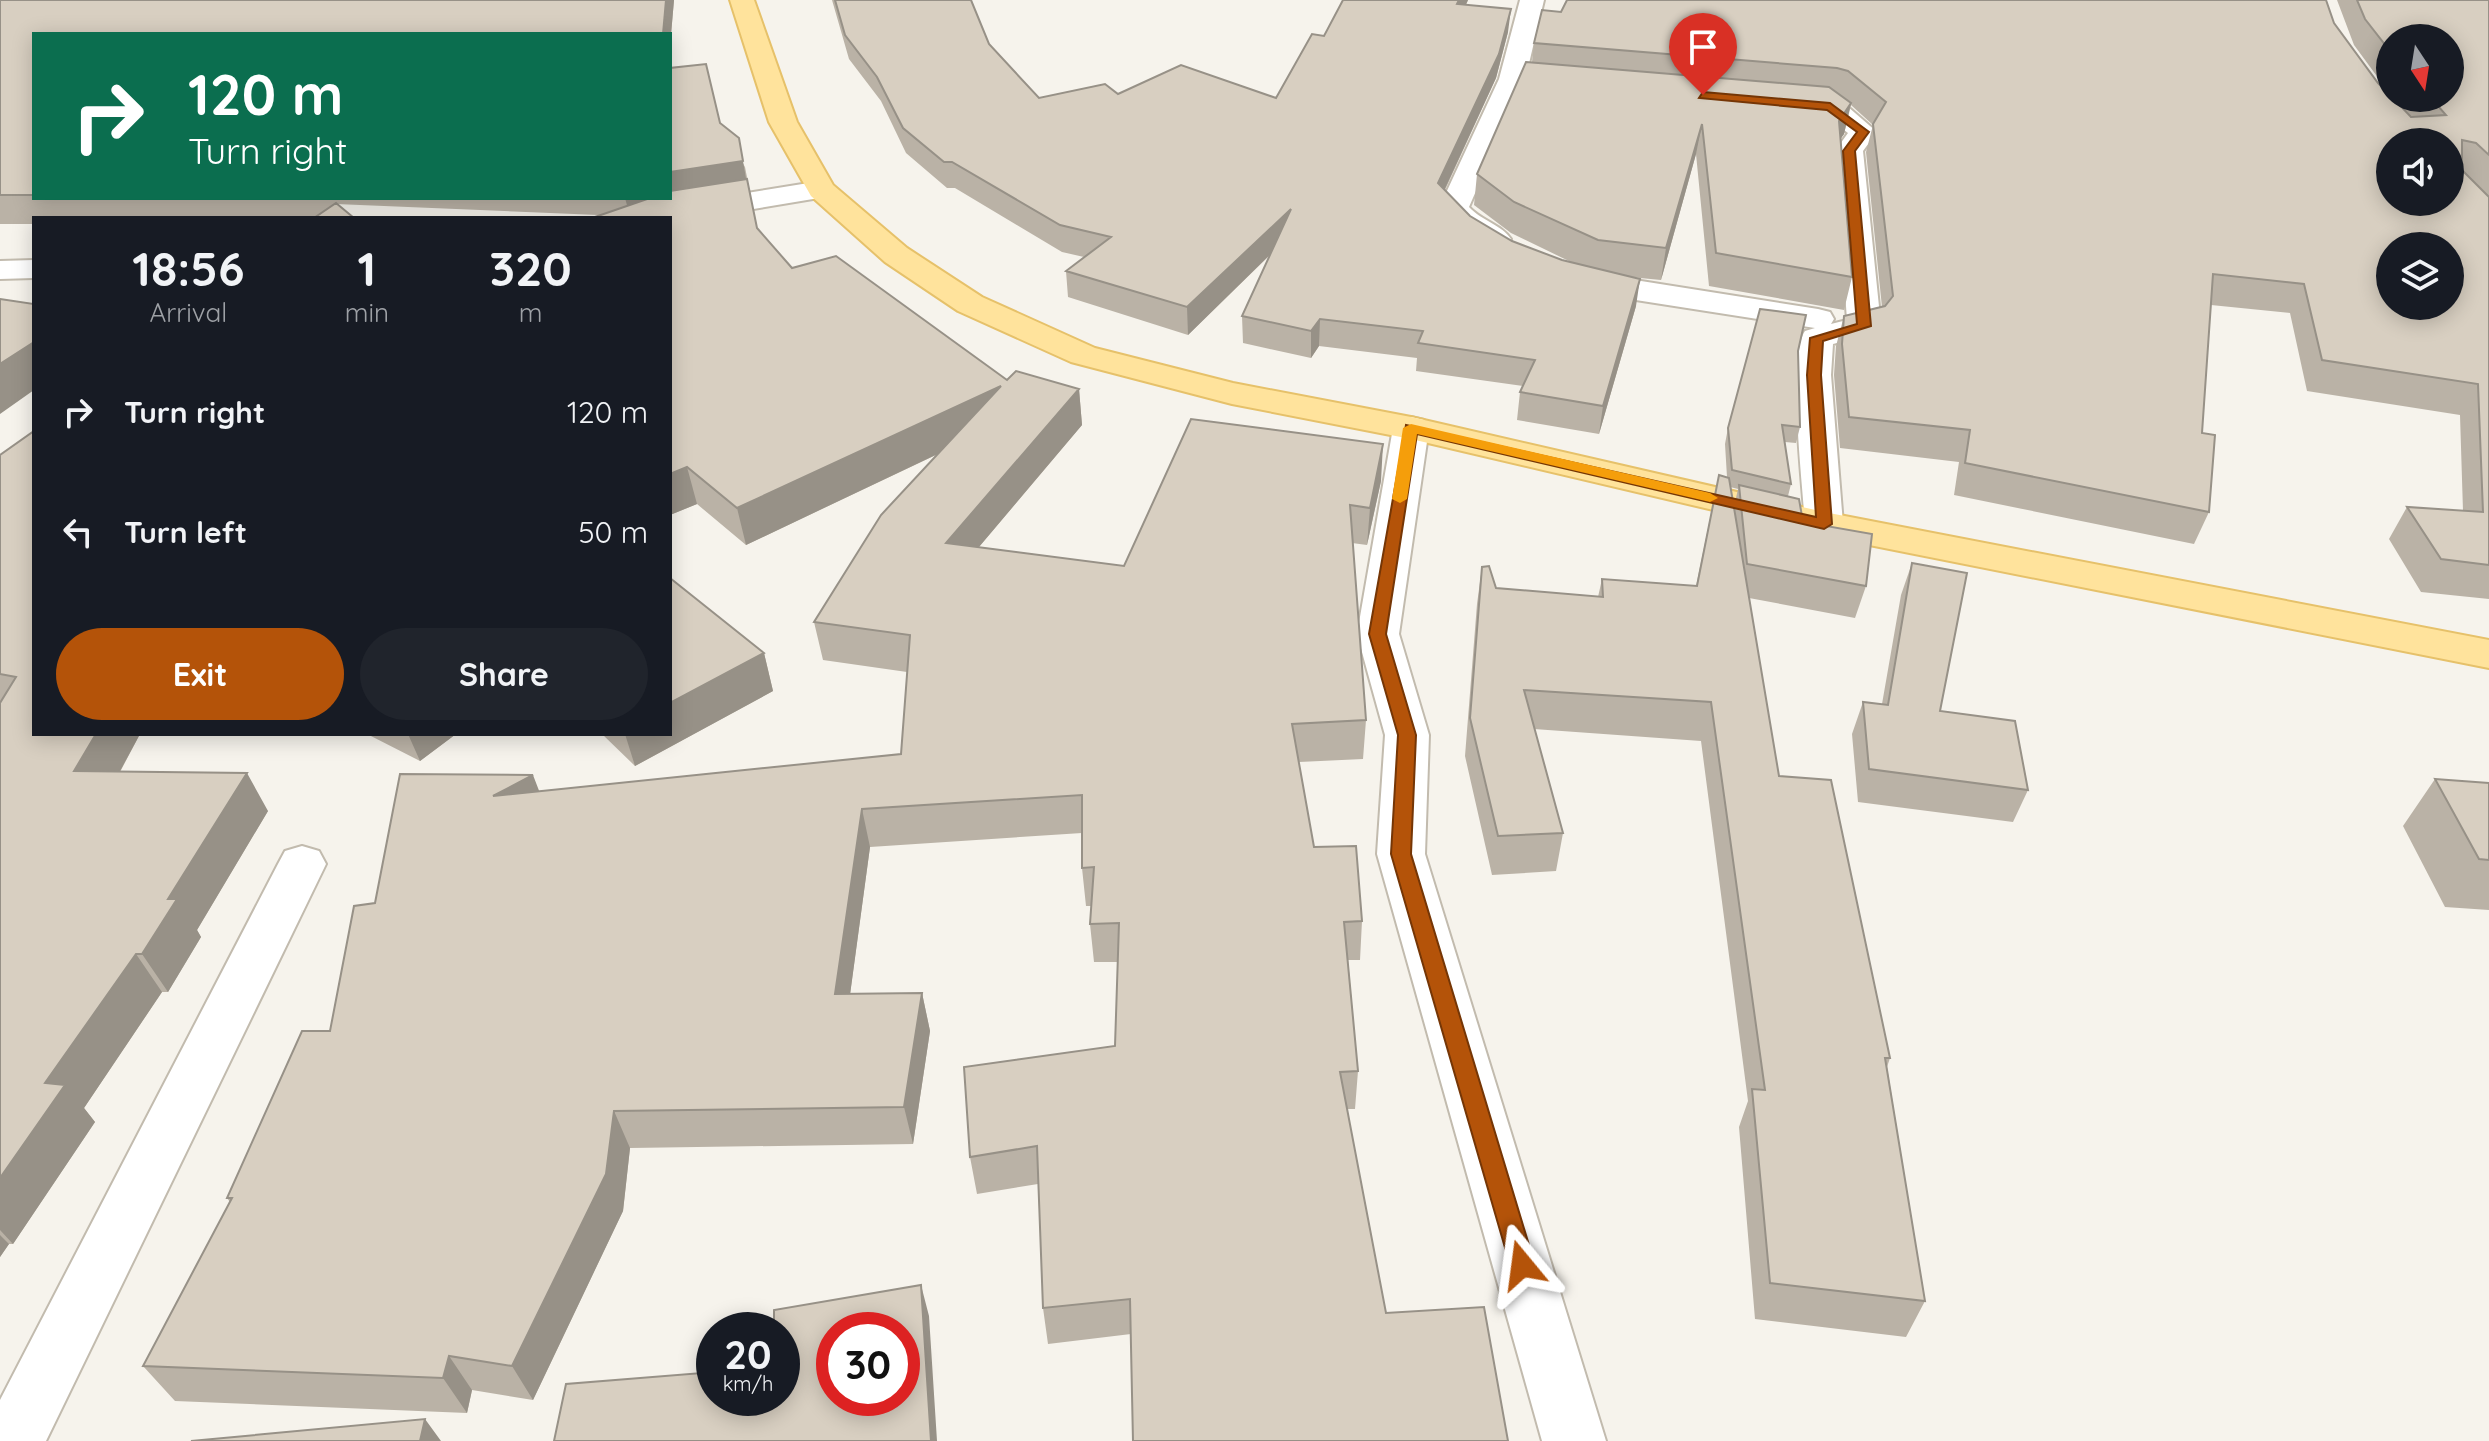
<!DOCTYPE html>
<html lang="en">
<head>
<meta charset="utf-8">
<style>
	:root { --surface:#171b24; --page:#20242c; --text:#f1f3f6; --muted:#9ea1a6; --accent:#b45309 }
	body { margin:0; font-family:Quicksand,sans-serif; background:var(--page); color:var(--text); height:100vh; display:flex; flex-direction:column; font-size:30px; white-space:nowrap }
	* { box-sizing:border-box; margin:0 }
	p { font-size:26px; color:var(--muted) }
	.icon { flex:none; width:44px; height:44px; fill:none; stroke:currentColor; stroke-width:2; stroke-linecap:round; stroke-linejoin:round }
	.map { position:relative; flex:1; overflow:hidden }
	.drawer { position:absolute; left:32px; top:216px; width:640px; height:520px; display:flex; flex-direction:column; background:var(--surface); border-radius:0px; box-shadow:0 4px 20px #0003 }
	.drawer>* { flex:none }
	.banner { position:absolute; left:32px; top:32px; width:640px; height:168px; border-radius:0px; box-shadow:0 4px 20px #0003; background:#0b6e4f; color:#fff; overflow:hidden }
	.needle { width:52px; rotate:168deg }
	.fabs { position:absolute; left:2376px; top:24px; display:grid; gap:16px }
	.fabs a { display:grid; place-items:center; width:88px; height:88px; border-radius:50%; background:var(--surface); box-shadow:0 4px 20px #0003; font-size:40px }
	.speed { position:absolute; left:696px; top:1312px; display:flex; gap:16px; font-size:40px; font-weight:700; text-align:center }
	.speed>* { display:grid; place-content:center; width:104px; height:104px; border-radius:50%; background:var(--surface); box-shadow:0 4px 20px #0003; line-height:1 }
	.speed small { font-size:20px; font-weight:400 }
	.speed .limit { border:12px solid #d22; background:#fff; color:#111 }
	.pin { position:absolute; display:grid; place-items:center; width:68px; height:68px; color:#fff; margin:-82px -34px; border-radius:50% 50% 50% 0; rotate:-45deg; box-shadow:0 0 8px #0007 }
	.pin .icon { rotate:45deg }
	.me { position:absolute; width:88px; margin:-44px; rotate:344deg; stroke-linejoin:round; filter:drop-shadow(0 0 6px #0008) }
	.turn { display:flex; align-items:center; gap:28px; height:168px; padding:0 24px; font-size:36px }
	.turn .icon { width:104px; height:104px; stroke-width:2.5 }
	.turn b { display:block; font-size:56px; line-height:68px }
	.eta { display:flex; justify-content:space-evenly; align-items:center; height:136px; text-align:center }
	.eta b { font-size:48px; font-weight:700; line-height:56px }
	.cta { display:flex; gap:16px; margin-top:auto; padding:16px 24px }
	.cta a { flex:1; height:92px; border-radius:48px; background:var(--accent); color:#fff; font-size:32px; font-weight:700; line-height:92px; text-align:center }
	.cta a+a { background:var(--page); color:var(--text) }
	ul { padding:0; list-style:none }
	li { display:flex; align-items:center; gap:24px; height:120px; padding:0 24px }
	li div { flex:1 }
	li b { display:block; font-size:30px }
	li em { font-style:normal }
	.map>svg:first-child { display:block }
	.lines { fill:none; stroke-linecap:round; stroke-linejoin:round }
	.minor-casing { stroke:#c2bbae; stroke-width:4 }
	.major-casing { stroke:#e6c16a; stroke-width:4 }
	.minor { fill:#fff; fill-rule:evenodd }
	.major { fill:#ffe39c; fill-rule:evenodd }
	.wall { fill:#bab2a6; fill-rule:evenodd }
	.shaded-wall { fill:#979187 }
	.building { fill:#d8cfc1; stroke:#979187; stroke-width:2; fill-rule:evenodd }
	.route { fill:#b45309; stroke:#753606; stroke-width:2 }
	.slow { fill:#f59e0b }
</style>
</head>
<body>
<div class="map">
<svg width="2489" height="1441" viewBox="0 0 2489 1441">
	<rect width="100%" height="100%" fill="#f6f3ec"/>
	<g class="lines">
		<g class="minor-casing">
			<path id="minor" d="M1520,0h24l-17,72 60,7 4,6 -4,6 -66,-3 -52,119c13,14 33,18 42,32l-4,7c-28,6 -53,-17 -68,-38l60,-129z
				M1794,95l46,5 37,32 -14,19 18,175 -5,7 -43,11 -2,31 12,149 -5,8 -14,4 -14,-4 -5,-8c-2,-37 -18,-167 0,-193l10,-3 -237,-37 -11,-3 -5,-7 5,-7 11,-3 240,38 12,3 4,7 -3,5 16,-4 -12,-169 13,-18 -25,-19 -39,-5 -4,-6 4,-6z
				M821,181l10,3 5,6 -5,6 -161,27v-5h-38l4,-6 11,-3z
				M34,260v18l-34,1v-18z
				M1411,417l13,3 5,8 -30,206 30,101 -4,119 181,587h-64l-165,-587 8,-119 -28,-101 36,-206 5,-8z
				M302,846l17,5 7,13 -280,577h-46v-41l278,-536 7,-13z"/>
		</g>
		<g class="major-casing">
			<path id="major" d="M730,0h24l43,122 36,63 74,63 75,49 113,51 138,35 178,34 413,95 665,128v28l-665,-132 -413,-97 -179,-35 -161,-42 -113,-51 -73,-49 -74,-66 -42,-74z"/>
		</g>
		<use href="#minor" class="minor"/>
		<use href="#major" class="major"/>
	</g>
	<path class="wall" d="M0,0h674l-4,46 -636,-12v164h636l50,-75 25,44 12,61 35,40 215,112 72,9 3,36 -103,122 145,19 257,-85 -14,64 -15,-2 14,177 -3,39 -64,3 15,85 48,74 -2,39h-12l10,111 -3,38h-8l-216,225 -83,10 -5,-36 -5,-124 -61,10 -7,-37 145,-111 3,-84h-24l-4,-38 1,-18h-5l-4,-38v-35l-212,14 -20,147 72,-1 8,38 -17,113 -283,4 -7,63 -90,189 -61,-10 -5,23 -292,-12 -32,-35 87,-164 -3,-4 103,-167 45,-128 164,-112 362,-37 6,-82 -84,-12 -9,-38 124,-168 -192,91 -49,-41 -27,11v-297l-334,-14 18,14h-320v6h-34z
		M832,0h139l18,44 50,54 79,-4 158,4 48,-62 19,-36h125l-2,5 42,27 -12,46 -51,112 25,26 42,25 50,19 11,3 -62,-30 -37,-28 3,-31 55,-112 2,-19 27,-31 773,11 44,60 26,27 -10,-12h56l-60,-60v56l-36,-49 -17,-45h152v599l-68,-7 -32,-53 18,-32 56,4 -3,-96 -153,-24 -17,-78 -79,-8 -9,128 7,79 -15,32 -240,-49 5,-33 -119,-14 -6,-73 2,-29 8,-30 38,-9 -16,-155 7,-27 -22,-20 -7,29 -3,4 11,139 -8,33 -135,-24 -13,-132 -35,126 -31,-3 6,29 -37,128 -82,-14 3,-28 3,-6 -107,-15 1,-13 -98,-12 -8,12 -68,-15 -1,-27 28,-61 -82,80 -120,-38 -2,-26 18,-14 -22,-5 -107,-64h-8l-41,-35 -25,-52 -32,-42z
		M1798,351l2,76 -4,16 -11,-1 6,42 -3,12 15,26 63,64 -11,32 -106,-20 30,178 111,282 -3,9 38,234 -19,36 -151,-18 -16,-192 9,-26 -47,-360 -167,-12 29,104 -7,38 -64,4 -27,-119 12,-152 5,-37 14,21 102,9 4,-18 94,7 23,-111 8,2 -2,-33 3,-16zM1730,487l8,2 -4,18z
		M0,455l140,279 -20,38 148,39 -71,119 4,7 -33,55h-6l-78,116 11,14 -82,122h-4l-9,13z
		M1912,563l28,148 88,79 -15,32 -155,-20 -6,-68 11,-32 19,2 19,-109z
		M764,653l9,38 -138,75 -33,-32h68z
		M367,734h89l-36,27z
		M2435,779l54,4v127l-44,-3 -42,-81z"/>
	<path class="shaded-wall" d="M666,0h8l-4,46v-12h-7z
		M1459,0h9l-13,27 2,-23z
		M1511,9l-3,23 -12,46 -60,130 2,-25z
		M1851,103l-7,31 -12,17 7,-30z
		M1702,124l-6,30 -35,126 5,-32z
		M739,138l9,52 -118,26 -5,-18h45v-26z
		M1291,209l-1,26 -102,100 -1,-28z
		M1640,279l-4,27 -37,128 4,-28z
		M1320,319l-1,27 -8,12v-27z
		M34,342v48l-34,24v-50z
		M1001,386l4,36 -259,123 -9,-37z
		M1079,389l3,36 -131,155 -5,-37z
		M1383,444l-2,37 -14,64 3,-37z
		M687,467l10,37 -27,11v-41z
		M764,653l9,38 -138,75 -10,-32h45v-31z
		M96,734h44l-41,76 -25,-39z
		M408,734h48l-36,27z
		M247,773l21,38 -71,119 4,7 -33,55 -26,-38 26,-55z
		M533,775l15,39 -55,-18z
		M862,809l8,38 -25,185 -10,-38z
		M136,954l26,38 -78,116 11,14 -82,122 -13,-14v-52l45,-95z
		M922,993l8,38 -17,113 -9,-37z
		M614,1111l16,37 -7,63 -90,189 -21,-34z
		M0,1235l9,9 -9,13z
		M921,1285l8,31 8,125h-6z
		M449,1356l23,34 -5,23 -24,-35z
		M425,1419l16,22h-21z"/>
	<path class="building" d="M0,0h666l-3,34h-629v161h-34z
		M835,0h136l18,44 50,54 66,-14 13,10 63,-29 95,33 36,-64 12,2 19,-36h116l-2,4 54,5 -12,45 -61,129 32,33 42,25 50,19 78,19 -37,127 -83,-14 15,-32 -117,-17 5,-12 -103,-12 -9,12 -69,-15 49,-107 -104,98 -121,-36 45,-34 -51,-12 -108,-63h-8l-41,-34 -26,-51 -32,-42z
		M1567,0h759l8,23 44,60 12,12v3h3l18,19 35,-2 -15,-17h19v-60h-60v13l-25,-32 -8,-19h132v155l-13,-12 -14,-3v30l27,27v368l-48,-6 -34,-52 76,5 -5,-128 -156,-24 -18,-76 -91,-10 -11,159 13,2 -6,77 -244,-49 5,-33 -121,-13 -7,-73 2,-28 41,-10 8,-10 -20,-172 13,-22 -38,-31 -11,-3 -303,-25 8,-33 19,2zM2390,142h60v60h-60zM2390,246h60v60h-60z
		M1526,62l303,25 22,16 -12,18 13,156 -136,-24 -14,-129 -36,124 -68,-8 -84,-38 -37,-28z
		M706,64l14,59 19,15 4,23 -73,11v-104z
		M747,179l10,49 35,40 44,-12 171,124 9,-9 63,18 -133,154 178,23 67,-147 192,25 -13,64 -20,-3 16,215 -74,4 22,123 42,-1 6,75 -18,1 14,149 -18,1 46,241 98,-6 24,134h-375l-3,-142 -87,9 -6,-162 -67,11 -6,-90 151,-21 4,-123 -29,1 4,-57 -12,1v-73l-220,14 -27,185 87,-1 -18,114 -290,4 -8,63 -94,192 -63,-10 -6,22 -300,-12 89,-168h-5l75,-167h28l24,-125 21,-3 25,-129 133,1 -40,21 408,-42 9,-119 -96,-13 67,-107 120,-129 -264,122 -50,-41 -17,7v-256h-78l58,-20h20v-7z
		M336,203l18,15h-40z
		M0,299l34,5v38l-34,22z
		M1760,309l46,6 -8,36 2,76 -18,-2 9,59 -59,-14 -4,-42z
		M34,431v303h62l-22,37 173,2 -79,126h9l-35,55h-6l-91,129 20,2 -65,93v-475l16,-26 -16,-3v-219z
		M1719,475l10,3 50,298 52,4 59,278h-5l40,243 -155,-18 -18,-194 13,1 -54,-388 -187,-12 39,143 -65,3 -28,-118 12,-151 7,-1 7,22 107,9 -1,-18 95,7z
		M1739,485l60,14 4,23 69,12 -6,52 -119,-22z
		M1912,563l55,10 -27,138 75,10 13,69 -159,-21 -6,-67 25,3z
		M670,578l94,75 -94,50z
		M2435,779l54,4v77l-10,-1z
		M921,1285l10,156h-377l12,-57 148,-12v26h68v-68h-8v-20zM834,1330h68v68h-68z
		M425,1419l-5,22h-229z"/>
	<path class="route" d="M1703,92l127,11 39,29 -14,19 16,175 -48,15 -2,34 11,149 -8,5 -407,-95 -31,200 30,101 -5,119 124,411 -4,8 -9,3 -8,-3 -4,-8 -119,-411 7,-119 -29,-101 37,-209 410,92 -9,-142 3,-37 47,-14 -14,-173 14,-19 -30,-22 -128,-12z"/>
	<path class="slow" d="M1411,424l299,69 8,5 -8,4 -293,-68 -10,65 -7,4 -8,-4 11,-71z"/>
</svg>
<div class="fabs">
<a><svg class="needle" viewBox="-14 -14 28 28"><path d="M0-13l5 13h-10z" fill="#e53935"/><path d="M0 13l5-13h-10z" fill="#9ea1a6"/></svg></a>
<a><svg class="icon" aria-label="sound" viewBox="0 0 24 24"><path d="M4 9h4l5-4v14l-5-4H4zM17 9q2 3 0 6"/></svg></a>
<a><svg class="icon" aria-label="layers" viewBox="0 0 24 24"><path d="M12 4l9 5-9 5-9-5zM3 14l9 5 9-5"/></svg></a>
</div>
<div class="speed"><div>20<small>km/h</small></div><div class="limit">30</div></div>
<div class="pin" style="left:1703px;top:95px;background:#d93025"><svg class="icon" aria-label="arrive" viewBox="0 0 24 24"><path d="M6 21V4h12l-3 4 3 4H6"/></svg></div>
<svg class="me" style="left:1522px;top:1265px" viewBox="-20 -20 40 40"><path d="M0-17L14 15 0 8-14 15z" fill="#b45309" stroke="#fff" stroke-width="4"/></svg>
<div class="banner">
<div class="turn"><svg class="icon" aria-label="right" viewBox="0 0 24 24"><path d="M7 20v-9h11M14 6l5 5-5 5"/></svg><div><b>120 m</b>Turn right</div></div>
</div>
<section class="drawer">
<div class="eta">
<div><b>18:56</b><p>Arrival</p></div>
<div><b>1</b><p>min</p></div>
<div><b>320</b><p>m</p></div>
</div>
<ul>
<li><svg class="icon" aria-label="right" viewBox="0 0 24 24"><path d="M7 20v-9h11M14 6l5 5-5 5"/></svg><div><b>Turn right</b></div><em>120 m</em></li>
<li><svg class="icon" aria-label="left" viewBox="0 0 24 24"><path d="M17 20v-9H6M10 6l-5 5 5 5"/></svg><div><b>Turn left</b></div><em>50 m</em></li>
</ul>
<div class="cta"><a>Exit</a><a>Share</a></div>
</section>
</div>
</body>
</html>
